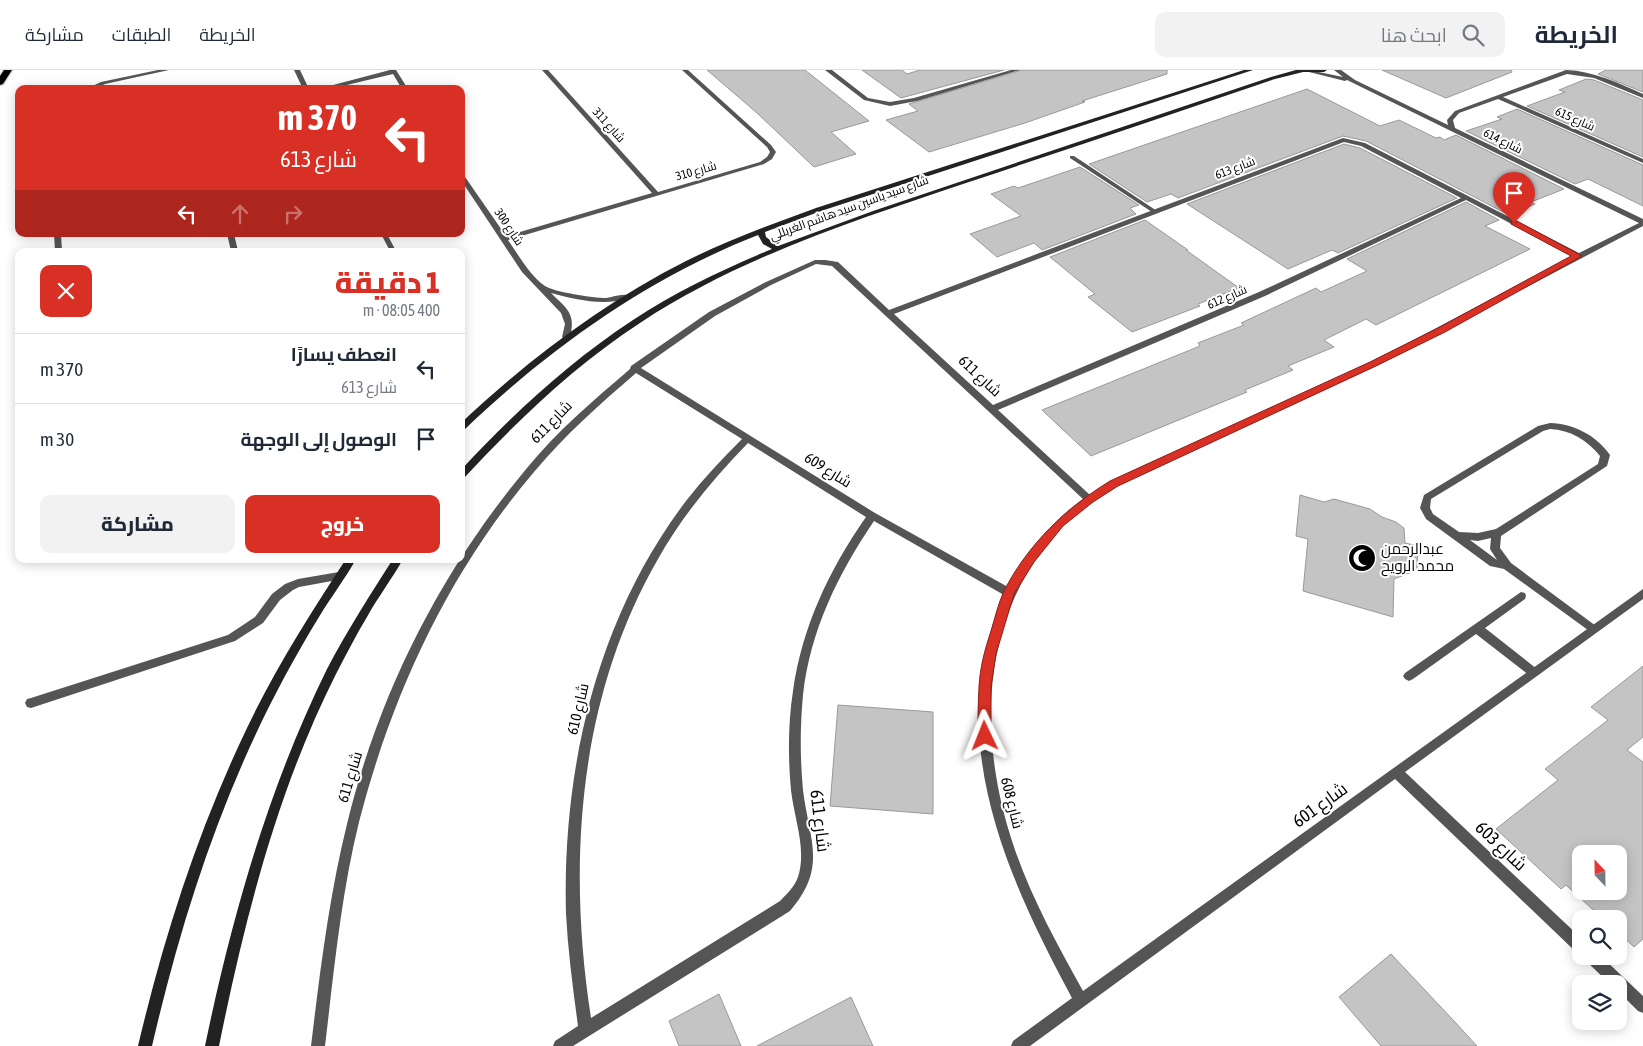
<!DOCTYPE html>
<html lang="ar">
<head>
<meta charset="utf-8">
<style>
	:root { --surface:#fff; --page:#f2f2f3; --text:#1f2937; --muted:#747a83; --line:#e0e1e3; --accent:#d93025 }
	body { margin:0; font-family:"Asap Condensed",Cairo,sans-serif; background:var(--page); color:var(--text); direction:rtl; height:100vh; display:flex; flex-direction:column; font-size:19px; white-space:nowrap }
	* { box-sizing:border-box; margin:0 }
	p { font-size:16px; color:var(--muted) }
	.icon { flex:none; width:28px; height:28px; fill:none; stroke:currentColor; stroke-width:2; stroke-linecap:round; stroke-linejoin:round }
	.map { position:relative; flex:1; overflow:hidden; direction:ltr }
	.sheet { position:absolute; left:15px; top:178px; width:450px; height:315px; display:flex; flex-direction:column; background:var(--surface); border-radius:10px; box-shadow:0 2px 12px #0003; direction:rtl }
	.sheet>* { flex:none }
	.top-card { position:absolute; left:15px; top:15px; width:450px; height:152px; border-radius:10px; box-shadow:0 2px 12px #0003; direction:rtl; background:#d93025; color:#fff; overflow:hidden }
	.needle { width:32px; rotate:338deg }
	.fabs { position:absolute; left:1572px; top:775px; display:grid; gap:10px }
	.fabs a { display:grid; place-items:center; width:55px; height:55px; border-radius:10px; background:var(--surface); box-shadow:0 2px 12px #0003; font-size:25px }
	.pin { position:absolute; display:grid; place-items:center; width:42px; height:42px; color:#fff; margin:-51px -21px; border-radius:50% 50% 50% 0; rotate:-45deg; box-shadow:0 0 5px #0007 }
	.pin .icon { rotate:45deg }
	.me { position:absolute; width:55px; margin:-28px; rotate:358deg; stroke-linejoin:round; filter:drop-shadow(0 0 4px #0008) }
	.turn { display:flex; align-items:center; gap:18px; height:105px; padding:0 25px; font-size:22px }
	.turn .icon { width:65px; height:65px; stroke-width:2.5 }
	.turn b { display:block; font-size:35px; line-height:42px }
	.lanes { display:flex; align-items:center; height:48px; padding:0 25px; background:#0003; justify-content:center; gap:25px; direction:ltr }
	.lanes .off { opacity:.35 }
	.round { display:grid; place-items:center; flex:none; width:52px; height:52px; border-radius:10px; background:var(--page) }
	.summary { display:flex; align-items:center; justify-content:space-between; height:85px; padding:0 25px }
	h1 { font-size:30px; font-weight:800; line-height:38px; color:var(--accent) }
	.cta { display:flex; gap:10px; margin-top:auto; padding:10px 25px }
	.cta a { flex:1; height:58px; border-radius:10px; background:var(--accent); color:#fff; font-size:20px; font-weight:800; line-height:58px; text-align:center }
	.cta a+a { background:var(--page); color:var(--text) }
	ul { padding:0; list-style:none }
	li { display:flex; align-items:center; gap:15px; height:70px; padding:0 25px; border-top:1px solid var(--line) }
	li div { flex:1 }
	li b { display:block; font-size:19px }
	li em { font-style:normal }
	header { display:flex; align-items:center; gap:30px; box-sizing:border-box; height:70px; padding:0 25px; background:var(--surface); border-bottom:1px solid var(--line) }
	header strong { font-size:24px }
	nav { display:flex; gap:28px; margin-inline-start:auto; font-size:18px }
	.search { width:350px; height:45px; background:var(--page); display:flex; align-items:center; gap:12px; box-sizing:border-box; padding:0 18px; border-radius:10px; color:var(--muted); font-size:19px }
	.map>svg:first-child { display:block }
	.building { fill:#c4c4c4; stroke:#999; fill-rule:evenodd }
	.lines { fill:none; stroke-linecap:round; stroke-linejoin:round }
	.highway-casing { stroke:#dbdbdb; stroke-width:3 }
	.lane { fill:#555; fill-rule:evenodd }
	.street { fill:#555; fill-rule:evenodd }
	.secondary { fill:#222; fill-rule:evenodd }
	.highway { fill:#000; fill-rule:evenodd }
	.route { fill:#d93025; stroke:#8d1f18 }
	.labels { text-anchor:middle; stroke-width:4; stroke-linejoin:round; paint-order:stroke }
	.far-street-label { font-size:12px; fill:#000; stroke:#fff }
	.street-label { font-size:15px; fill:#000; stroke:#fff }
	.poi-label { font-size:15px; fill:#000; stroke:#fff; text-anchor:start }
	.near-street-label { font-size:18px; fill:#000; stroke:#fff }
</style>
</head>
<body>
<header>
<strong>الخريطة</strong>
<div class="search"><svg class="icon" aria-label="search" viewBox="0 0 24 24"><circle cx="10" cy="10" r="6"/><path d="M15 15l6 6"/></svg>ابحث هنا</div>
<nav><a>الخريطة</a><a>الطبقات</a><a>مشاركة</a></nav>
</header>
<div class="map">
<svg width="1643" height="976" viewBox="0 0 1643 976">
	<rect width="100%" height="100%" fill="#fff"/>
	<path class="building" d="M707,0h98l64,51 -38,11 25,22 -42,13 -57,-54z
		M862,0h40l5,4 13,-4h84l-103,28z
		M1022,0h145v4l-85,27 3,1 -60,21 -96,29 -43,-32 32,-9 -9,-7z
		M1382,0h129l1,2 -66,26z
		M1606,0h37v22l-45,-18z
		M1586,9l8,1 49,20v57l-116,-51 38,-14 -6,-2z
		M1307,19l73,37 19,-6 37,18 4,-1 4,3 12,-5 108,54 -33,13 4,2 -26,11 -143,-74 -23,-5 -165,62 -7,-4 -24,8 -58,-38z
		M1517,39l126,56v41l-55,-27 -13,5 -109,-53 36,-12 -5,-2z
		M1344,74l16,4 97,50 -119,55 -6,-3 -44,19 -101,-65z
		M1080,97l59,38 -9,3 6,6 -94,36 -8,-7 -37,14 -27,-23 51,-18 -30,-22 23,-8 4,2z
		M1466,132l33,18 -14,6 45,23 -154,76 -10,-6 -42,21 10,7 -46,19 5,4 -48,20 2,2 -156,64 -49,-46 158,-64 -2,-3 46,-18 -3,-2 75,-35 5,4 46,-21 -20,-12z
		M1145,150l43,30h-2l53,38 -41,16 2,2 -68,26 -44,-35 7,-3 -45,-37z
		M1300,425l24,7 10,-3 36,10 12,8 14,5 8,6 1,15 13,3 -1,24 -23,9 -1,38 -90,-26 5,-52 -12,-3z
		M1643,596v71l-16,13 16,12v177l-9,8 -15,-14v-14h-16l-37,-34 -5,4 -65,-60 62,-49 -13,-11 63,-49 -17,-13zM1581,784h38v37h-38z
		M838,635l95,7v102l-103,-8z
		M1391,884l64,68 22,24h-96l-42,-49z
		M719,924l22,52h-62l-10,-25z
		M851,927l22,49h-116z"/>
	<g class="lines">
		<g class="highway-casing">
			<path id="highway" d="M4,0h8l-9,14 -3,1v-9z"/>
		</g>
		<path class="lane" d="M1070,86h4l83,55 -5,1 -82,-54z
			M1550,353c24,1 46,12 60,32l-3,11 -106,70 -1,12 11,15 85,63 1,3 -1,3 -4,1 -88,-64 -14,-3 -64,-47 -6,-11 4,-13 114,-69zM1550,359c21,1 37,11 50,27l-2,8 -102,65 -18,4 -19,-1 -26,-18 -3,-6 1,-9 112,-68zM1491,468l-1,11 7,11 -27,-20 8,1z
			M339,502l4,1 1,3 -1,3 -44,8 -6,3 -13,10 -17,23 -28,18 -204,67 -4,-1 -2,-4 2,-4 4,-1 197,-63 27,-18 17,-23 13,-10 13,-5z
			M1521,522l4,1 1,3 -1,3 -40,29 52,41 2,3 -2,3 -4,2 -4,-2 -53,-41 -63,45 -4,2 -4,-2 -2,-3 2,-3z"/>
		<path class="street" d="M158,0h11l-64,14 -10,5h-9l15,-7z
			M294,0h6l9,19h-6z
			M390,0h6l12,19h-6l-9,-15 -63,15h-12z
			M542,0h6l110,122 102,-30 7,-5 3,-5 -3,-5 -85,-77h6l83,75 5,7 -4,7 -8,5 -256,76c9,13 23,37 37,46 9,6 48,12 61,12 8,-1 19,-6 26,-1 -4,3 -9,3 -15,4 -23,3 -43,-2 -66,-8 16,16 25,20 19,44l-4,3 -4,-3 3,-13 -4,-11 -39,-41 -61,-92v-7l2,1 43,62 146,-43z
			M825,0h7l36,28 22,4 24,-4 97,-28h9l-103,31 -27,5 -26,-6z
			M1309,0l34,7 -9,-7h7l14,10 93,45 -1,-5 8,-9 111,-41c28,1 52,13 77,24v4l-49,-20 -27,-4 -64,23 140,62v4l-145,-64 -39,14 -6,7 2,8 188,91v7l-265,139 -261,121c-19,12 -39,24 -55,41 -83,87 -85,211 -48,320 17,50 43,97 69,144l560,-402v10l-238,173 176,166v16l-5,-2 -181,-173 -365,267h-19l2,-5 59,-43c-60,-112 -121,-241 -80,-371 3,-11 8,-21 12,-32l-130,-74c-36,53 -64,110 -71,174 -3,31 -3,63 0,95 6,50 25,77 -13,121l-217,135h-20l2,-5 23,-15c-5,-37 -10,-75 -12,-112 -4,-146 31,-296 120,-413 17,-22 36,-42 56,-62l-106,-66c-36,31 -71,62 -102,99 -86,101 -142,222 -175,350 -18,73 -25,149 -34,224h-14c9,-74 18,-149 36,-222 32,-132 94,-253 180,-356 30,-37 67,-68 103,-99l1,-3 78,-54 57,-30 49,-22h10l13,2 51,48 454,-172 22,5 214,110 60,-30 -292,-143 -2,1 -36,-9zM1344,72l17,4 100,52 -202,94 -266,113 -99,-91zM1466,130l107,56 -167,88 -66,33 -197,89 -32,16 -21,13 -92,-85 267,-114zM816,194l16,2 251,233c-35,25 -53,52 -75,88l-133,-74 -234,-145 74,-52 56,-31zM748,373l118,74c-37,53 -64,110 -73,174 -5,32 -5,67 -2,99 3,28 16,59 7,87 -3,9 -11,17 -18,24l-189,117c-24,-155 -13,-320 67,-459 24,-43 56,-81 90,-116z
			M54,164h7l1,17h-7z
			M227,164h7l4,17h-7z
			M381,164h6l9,17h-6z
			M1584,886h17l42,40v17l-5,-2 -19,-19v-8h-9l-24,-23z"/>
		<path class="secondary" d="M1244,0h9l-432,141 -56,21 1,5 12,9 95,-35 398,-134 25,-7h31l-3,2h-21l-28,7c-102,35 -204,69 -306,103 -113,38 -229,75 -329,141 -66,43 -123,98 -176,155l-3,1v-9c52,-56 108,-108 172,-150 44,-29 91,-51 139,-71l-9,-5 -5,-9c-112,44 -208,113 -294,195l-3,1v-8c68,-64 142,-120 225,-162 42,-21 86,-37 130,-53z
			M346,489h10c-11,20 -25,38 -37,58 -12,19 -23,39 -34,59 -63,117 -103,241 -133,370h-14c26,-110 60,-216 109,-318 28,-59 63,-114 99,-169z
			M393,489h10c-11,20 -25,38 -36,58 -11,18 -21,38 -31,57 -59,117 -91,244 -117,372h-14c27,-130 63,-257 122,-377 20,-38 43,-74 66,-110z"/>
		<use href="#highway" class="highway"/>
	</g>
	<path class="route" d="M1511,151h6l65,35 -137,76 -69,34 -258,120 -25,16 -30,24 -29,36 -20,32 -18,60 -5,32v50l-1,4 -5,2 -5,-2 -2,-4c0,-16 0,-33 1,-49 1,-20 6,-38 12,-56 4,-13 7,-27 13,-40 24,-47 62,-83 106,-110l260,-119 68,-34 133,-72 -60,-32z"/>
	<defs>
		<g id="mosque-disc" transform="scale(1.4375)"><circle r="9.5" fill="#000" stroke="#fff"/><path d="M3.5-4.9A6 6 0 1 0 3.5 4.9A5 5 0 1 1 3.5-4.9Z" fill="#fff"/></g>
	</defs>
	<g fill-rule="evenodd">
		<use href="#mosque-disc" x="1362" y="488"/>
	</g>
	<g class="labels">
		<g class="far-street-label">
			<text transform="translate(1575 49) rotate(24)" y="4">شارع 615</text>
			<text transform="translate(609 55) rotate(48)" y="4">شارع 311</text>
			<text transform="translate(1503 71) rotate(26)" y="4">شارع 614</text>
			<text transform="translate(1235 98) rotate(-21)" y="4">شارع 613</text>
			<text transform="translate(696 101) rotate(-16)" y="4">شارع 310</text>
			<text transform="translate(849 138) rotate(-20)" y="4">شارع سيد ياسين سيد هاشم الغربللي</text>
			<text transform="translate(509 157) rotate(56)" y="4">شارع 300</text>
			<text transform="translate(1227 227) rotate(-24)" y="4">شارع 612</text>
		</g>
		<g class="street-label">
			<text transform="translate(980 306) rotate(43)" y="5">شارع 611</text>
			<text transform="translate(551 352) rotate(-46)" y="5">شارع 611</text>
			<text transform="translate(828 400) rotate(32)" y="5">شارع 609</text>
			<text transform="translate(578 639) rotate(-77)" y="5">شارع 610</text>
			<text transform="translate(350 707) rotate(-73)" y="5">شارع 611</text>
			<text transform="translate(1012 733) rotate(76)" y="5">شارع 608</text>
		</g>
		<g class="poi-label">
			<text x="1381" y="484">عبدالرحمن<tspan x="1381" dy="17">محمد الرويح</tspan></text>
		</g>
		<g class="near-street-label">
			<text transform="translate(1320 735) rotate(-36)" y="6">شارع 601</text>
			<text transform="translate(820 751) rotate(83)" y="6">شارع 611</text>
			<text transform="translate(1501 776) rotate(43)" y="6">شارع 603</text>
		</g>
	</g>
</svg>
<div class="fabs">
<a><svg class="needle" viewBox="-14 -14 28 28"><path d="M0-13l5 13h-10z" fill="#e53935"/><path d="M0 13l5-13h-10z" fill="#747a83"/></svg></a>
<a><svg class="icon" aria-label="search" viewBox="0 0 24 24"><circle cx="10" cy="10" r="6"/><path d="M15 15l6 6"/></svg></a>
<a><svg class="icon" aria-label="layers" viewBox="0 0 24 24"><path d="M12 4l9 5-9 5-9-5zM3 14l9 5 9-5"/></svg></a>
</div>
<div class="pin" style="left:1514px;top:153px;background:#d93025"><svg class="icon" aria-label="arrive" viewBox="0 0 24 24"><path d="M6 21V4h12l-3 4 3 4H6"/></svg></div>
<svg class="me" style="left:985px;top:666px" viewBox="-20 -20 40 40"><path d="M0-17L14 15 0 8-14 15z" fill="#d93025" stroke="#fff" stroke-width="4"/></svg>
<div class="top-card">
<div class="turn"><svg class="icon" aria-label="left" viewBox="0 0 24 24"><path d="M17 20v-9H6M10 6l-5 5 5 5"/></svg><div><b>370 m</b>شارع 613</div></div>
<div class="lanes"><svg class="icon" aria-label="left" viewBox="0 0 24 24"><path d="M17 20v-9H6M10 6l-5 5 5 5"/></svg><svg class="icon off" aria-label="ahead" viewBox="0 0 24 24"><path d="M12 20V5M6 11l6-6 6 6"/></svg><svg class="icon off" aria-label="right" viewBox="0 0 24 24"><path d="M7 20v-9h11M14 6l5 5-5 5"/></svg></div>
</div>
<section class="sheet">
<div class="summary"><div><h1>1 دقيقة</h1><p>400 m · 08:05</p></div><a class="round" style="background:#d93025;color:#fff"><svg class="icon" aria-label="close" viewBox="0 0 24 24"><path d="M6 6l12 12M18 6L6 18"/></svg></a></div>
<ul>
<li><svg class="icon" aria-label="left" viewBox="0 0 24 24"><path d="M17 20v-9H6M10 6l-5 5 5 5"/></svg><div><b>انعطف يسارًا</b><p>شارع 613</p></div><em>370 m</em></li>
<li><svg class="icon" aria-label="arrive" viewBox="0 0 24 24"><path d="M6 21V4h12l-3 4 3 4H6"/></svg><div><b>الوصول إلى الوجهة</b></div><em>30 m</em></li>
</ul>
<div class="cta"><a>خروج</a><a>مشاركة</a></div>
</section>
</div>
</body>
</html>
